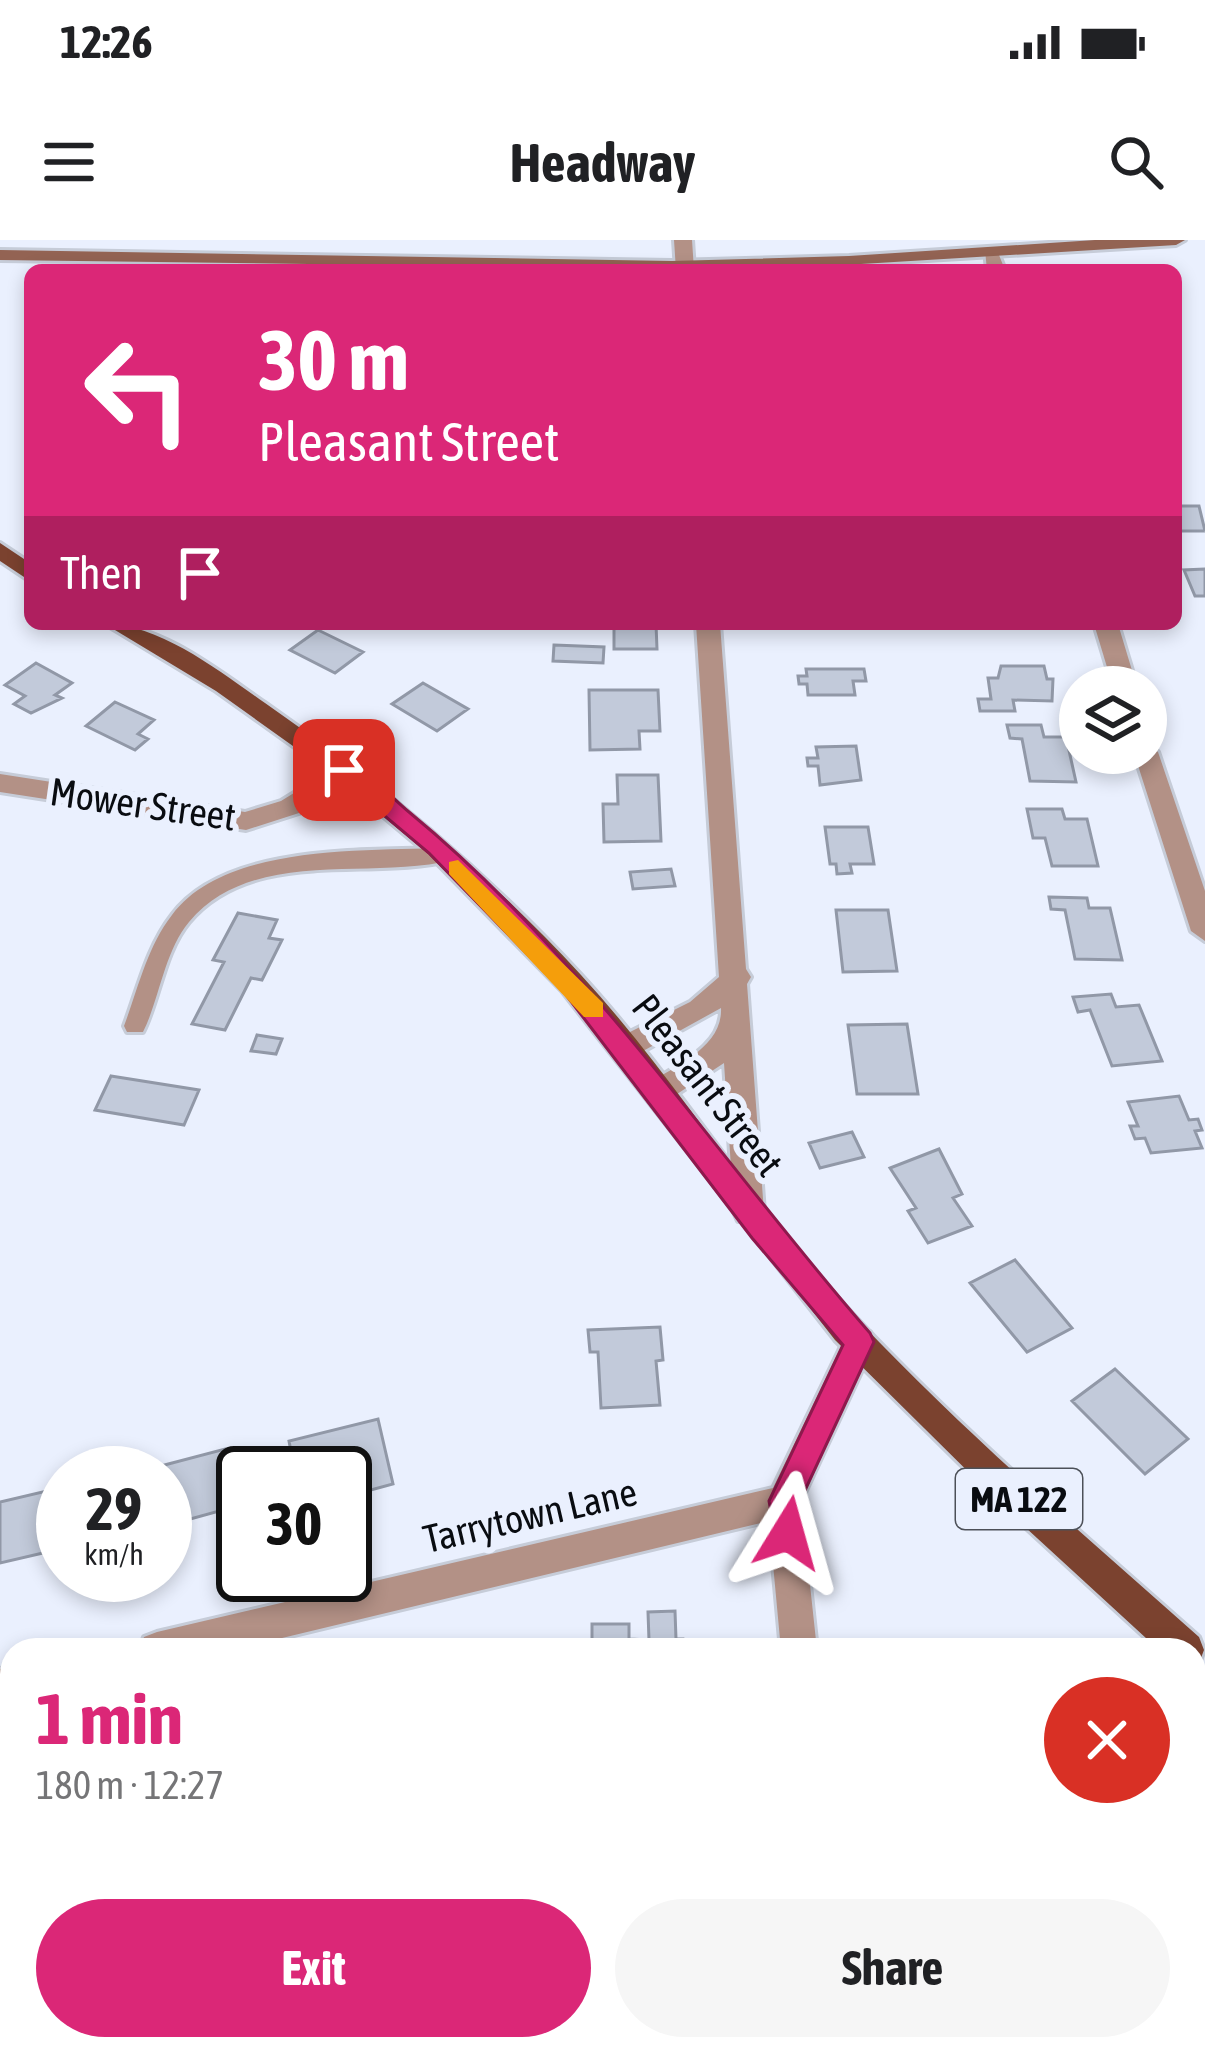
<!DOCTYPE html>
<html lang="en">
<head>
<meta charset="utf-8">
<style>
	:root { --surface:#fff; --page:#f6f6f6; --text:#202124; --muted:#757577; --accent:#db2777 }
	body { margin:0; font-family:"Asap Condensed",sans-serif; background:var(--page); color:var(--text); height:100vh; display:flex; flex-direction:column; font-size:45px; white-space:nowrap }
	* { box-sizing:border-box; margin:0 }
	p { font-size:39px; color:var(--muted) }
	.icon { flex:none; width:66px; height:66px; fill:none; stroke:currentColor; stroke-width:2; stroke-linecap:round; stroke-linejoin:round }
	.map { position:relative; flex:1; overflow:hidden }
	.side { position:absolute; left:0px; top:1398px; width:1206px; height:423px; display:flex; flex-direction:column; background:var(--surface); border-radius:36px 36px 0 0; box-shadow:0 6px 18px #0003 }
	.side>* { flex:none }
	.top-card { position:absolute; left:24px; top:24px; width:1158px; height:366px; border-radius:18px; box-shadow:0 6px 18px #0003; background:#db2777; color:#fff; overflow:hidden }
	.tools { position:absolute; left:1059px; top:426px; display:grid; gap:24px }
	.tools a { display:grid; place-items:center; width:108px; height:108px; border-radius:50%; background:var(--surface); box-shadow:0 6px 18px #0003; font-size:60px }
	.speed { position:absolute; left:36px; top:1206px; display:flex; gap:24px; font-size:60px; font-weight:700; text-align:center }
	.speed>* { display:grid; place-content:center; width:156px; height:156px; border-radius:50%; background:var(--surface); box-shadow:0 6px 18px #0003; line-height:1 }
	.speed small { font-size:30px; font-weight:400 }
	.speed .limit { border:6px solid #111; border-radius:18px; background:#fff; color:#111 }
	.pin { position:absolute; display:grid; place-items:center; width:102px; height:102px; color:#fff; margin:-51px; border-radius:24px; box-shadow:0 6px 18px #0006 }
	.me { position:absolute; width:132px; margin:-66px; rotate:8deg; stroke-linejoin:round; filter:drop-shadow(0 0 9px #0008) }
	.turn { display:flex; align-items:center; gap:42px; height:252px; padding:0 36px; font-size:54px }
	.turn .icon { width:156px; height:156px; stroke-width:2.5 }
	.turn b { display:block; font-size:84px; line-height:102px }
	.then { display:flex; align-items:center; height:114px; padding:0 36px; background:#0003; gap:24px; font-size:45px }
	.round { display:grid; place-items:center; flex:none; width:126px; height:126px; border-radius:63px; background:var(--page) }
	.head { display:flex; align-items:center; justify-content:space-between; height:204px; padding:0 36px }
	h1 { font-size:72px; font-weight:700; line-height:90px; color:var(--accent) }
	.primary-button { display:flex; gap:24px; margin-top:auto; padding:24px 36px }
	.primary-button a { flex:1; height:138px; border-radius:72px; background:var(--accent); color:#fff; font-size:48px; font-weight:700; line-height:138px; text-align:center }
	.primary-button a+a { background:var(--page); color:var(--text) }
	.status { display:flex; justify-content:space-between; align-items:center; height:84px; padding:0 60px; background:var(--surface); direction:ltr }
	.status svg { height:33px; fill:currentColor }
	header { display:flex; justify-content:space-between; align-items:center; height:156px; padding:0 36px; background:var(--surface); font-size:54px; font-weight:700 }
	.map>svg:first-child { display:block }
	.building { fill:#c2cada; stroke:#9198a7; stroke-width:3 }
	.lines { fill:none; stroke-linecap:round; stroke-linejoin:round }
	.lane-casing { stroke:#c6ccd8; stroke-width:6 }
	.street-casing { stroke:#c6ccd8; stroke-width:6 }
	.secondary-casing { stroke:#c6ccd8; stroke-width:6 }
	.primary-casing { stroke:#c6ccd8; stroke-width:6 }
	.lane { fill:#b39186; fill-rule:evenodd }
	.street { fill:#b39186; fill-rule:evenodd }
	.secondary { fill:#936353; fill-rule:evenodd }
	.primary { fill:#7b422f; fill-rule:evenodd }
	.route { fill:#db2777; stroke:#8e194d; stroke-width:3 }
	.slow { fill:#f59e0b }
	.labels { text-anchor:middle; stroke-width:12; stroke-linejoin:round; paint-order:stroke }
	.shield { fill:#eaf0fe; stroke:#4c5058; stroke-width:3 }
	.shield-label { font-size:36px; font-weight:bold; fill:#090c11 }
	.street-label { font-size:39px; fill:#090c11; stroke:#eaf0fe }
</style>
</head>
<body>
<div class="status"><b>12:26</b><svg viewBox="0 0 49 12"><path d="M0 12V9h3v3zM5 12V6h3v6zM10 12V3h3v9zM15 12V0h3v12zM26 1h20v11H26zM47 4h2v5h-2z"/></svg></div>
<header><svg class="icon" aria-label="menu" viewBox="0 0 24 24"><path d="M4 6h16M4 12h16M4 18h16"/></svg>Headway<svg class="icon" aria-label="search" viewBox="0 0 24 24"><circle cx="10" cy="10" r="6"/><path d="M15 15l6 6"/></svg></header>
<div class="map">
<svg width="1205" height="1820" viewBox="0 0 1205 1820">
	<rect width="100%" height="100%" fill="#eaf0fe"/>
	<path class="building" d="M1176,266h23l6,25h-29z
		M1205,329v27h-10l-11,-26z
		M614,384h42l1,25h-43z
		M318,390l45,22 -28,21 -45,-23z
		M554,405l50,2 -1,16 -50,-2z
		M36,423l36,20 -17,12 7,3 -31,15 -17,-9 11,-8 -20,-11z
		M1001,426h43l3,13h6l-1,22 -39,-1 2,11h-35l-2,-12h13l-3,-21h10z
		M806,429h58l2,12h-13l2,14h-47l-1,-11h-8l-1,-8h9z
		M423,443l45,26 -31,22 -45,-27z
		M589,450h69l2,41h-21l1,18 -50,1z
		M115,462l39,18 -16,14 10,5 -13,11 -49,-24z
		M1007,485h34l3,12h22l10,45 -46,-1 -8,-42 -12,-1z
		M856,506l5,34 -41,5 -2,-19h-10l-1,-8h11l-2,-11z
		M617,535h41l3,66 -57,1 -1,-38h15z
		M1027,569h35l3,10h22l11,47h-46l-7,-28h-12z
		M825,587h43l6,37h-24l2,9 -15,1 -1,-10h-6z
		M671,629l4,17 -42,3 -3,-17z
		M1049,657l38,1 2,10h21l12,52 -47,-1 -10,-49 -14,-1z
		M836,670h52l9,61 -54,1z
		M238,673l39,7 -8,18 13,2 -20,40 -11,-2 -26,52 -33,-6 32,-62 -11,-2z
		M1111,754l5,13 23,-2 23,56 -50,5 -22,-56 -12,2 -5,-15z
		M907,784l11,70h-61l-9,-69z
		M257,795l25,4 -6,15 -25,-3z
		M111,836l88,14 -15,35 -89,-15z
		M1179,856l10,24 9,-1 4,11 -7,1 7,17 -51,5 -6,-15 -10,1 -5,-13h8l-10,-24z
		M852,892l12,25 -44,11 -11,-25z
		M939,909l23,45 -9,4 19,28 -44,17 -20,-32 8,-3 -26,-40z
		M1015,1020l57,68 -45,24 -57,-69z
		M660,1087l3,33 -7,1 4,44 -59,3 -3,-56h-8l-2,-22z
		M1115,1129l73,70 -43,35 -73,-73z
		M378,1179l15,65 -48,13v-24h-50l-6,-32z
		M225,1209l4,21 24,-6 1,9h-11v22l-10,3 1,9 -69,19v-53h-57l-2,-11 26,-7 2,18z
		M55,1249l5,60 -60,14v-61z
		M675,1371l1,28h7l1,11h-92v-26h37v15l20,1 -1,-28z
		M231,1809h77l-1,11h-77z
		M966,1809h49l1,6 72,-4 2,9h-123z"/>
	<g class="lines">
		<g class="lane-casing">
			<path id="lane" d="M445,608l10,7 -3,5c-82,21 -199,-14 -263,62 -25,30 -29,76 -46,110h-16l-3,-6c14,-37 23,-79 48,-111 52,-71 193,-64 273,-67z"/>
		</g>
		<g class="street-casing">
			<path id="street" d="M674,0h18l2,30h-18z
				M985,10h12l8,20h-18z
				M696,384h24l26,345 5,8 -4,7 17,228 -4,9h-22l-4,-9 -10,-149 -56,37h-20l-5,-8 5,-8c28,-19 75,-37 73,-76l-87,48 -10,3 -14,-11 4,-8 76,-38 29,-25z
				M1094,384h24l19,63h-24z
				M1146,504l12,8 47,139v50l-14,-10 -57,-178h12z
				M344,522l13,8 -4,6 -54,37 -53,17 -246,-38v-18l245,38 36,-11z
				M859,1088l11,4 5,10 -74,159 16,149h-36l-12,-129 -537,129h-93l5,-13 13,-5 616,-144 75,-156z
				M12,1426v36l-12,3v-36z
				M78,1809h42l-2,11h-42z
				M817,1809h42l1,11h-42z"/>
		</g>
		<g class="secondary-casing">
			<path id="secondary" d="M1095,0h90l-9,5 -414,25 -762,-10v-10l672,11 177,-5z"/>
		</g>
		<g class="primary-casing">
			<path id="primary" d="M0,303l30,20v18l-30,-20z
				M105,384c56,0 115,48 160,79 115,80 221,169 316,272 100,109 177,240 279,347 106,112 224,213 339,315l5,13 -5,13 -5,2v-15h-35l-146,-134 -178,-176 -273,-349 -134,-137 -93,-78 -119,-85z"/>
		</g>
		<use href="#lane" class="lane"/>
		<use href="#street" class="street"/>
		<use href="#secondary" class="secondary"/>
		<use href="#primary" class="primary"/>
	</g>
	<path class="route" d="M344,522c23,8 46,34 65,50 180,148 309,347 461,521l4,9 -74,159 4,32 -5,11 -11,4 -11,-4 -8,-43 74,-156 -91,-107 -189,-247 -134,-138 -93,-78v-11z"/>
	<path class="slow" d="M458,620l145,143v14h-19l-135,-143v-12z"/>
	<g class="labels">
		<rect class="shield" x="956" y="1229" width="126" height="60" rx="9"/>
		<g class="shield-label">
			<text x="1019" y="1272">MA 122</text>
		</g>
		<g class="street-label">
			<text transform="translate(143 564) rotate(8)" y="14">Mower Street</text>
			<text transform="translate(708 845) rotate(52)" y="14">Pleasant Street</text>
			<text transform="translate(530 1275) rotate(-13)" y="14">Tarrytown Lane</text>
		</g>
	</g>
</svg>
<div class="tools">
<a><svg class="icon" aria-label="layers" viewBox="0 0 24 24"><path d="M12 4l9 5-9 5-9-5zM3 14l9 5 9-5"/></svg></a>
</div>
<div class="speed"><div>29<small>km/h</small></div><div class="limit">30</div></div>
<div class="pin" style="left:344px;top:530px;background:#d93025"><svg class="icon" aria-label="arrive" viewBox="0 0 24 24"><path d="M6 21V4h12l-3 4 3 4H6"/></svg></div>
<svg class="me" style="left:788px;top:1293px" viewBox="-20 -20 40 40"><path d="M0-17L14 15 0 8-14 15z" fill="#db2777" stroke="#fff" stroke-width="4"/></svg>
<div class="top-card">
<div class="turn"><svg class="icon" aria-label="left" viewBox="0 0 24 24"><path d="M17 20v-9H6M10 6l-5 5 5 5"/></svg><div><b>30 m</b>Pleasant Street</div></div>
<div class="then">Then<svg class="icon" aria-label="arrive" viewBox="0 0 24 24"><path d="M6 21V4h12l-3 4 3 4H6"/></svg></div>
</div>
<section class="side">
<div class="head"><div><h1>1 min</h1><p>180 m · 12:27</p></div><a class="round" style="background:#d93025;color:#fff"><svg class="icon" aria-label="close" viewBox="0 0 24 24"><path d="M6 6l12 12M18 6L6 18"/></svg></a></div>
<div class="primary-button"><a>Exit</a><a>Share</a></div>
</section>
</div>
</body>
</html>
